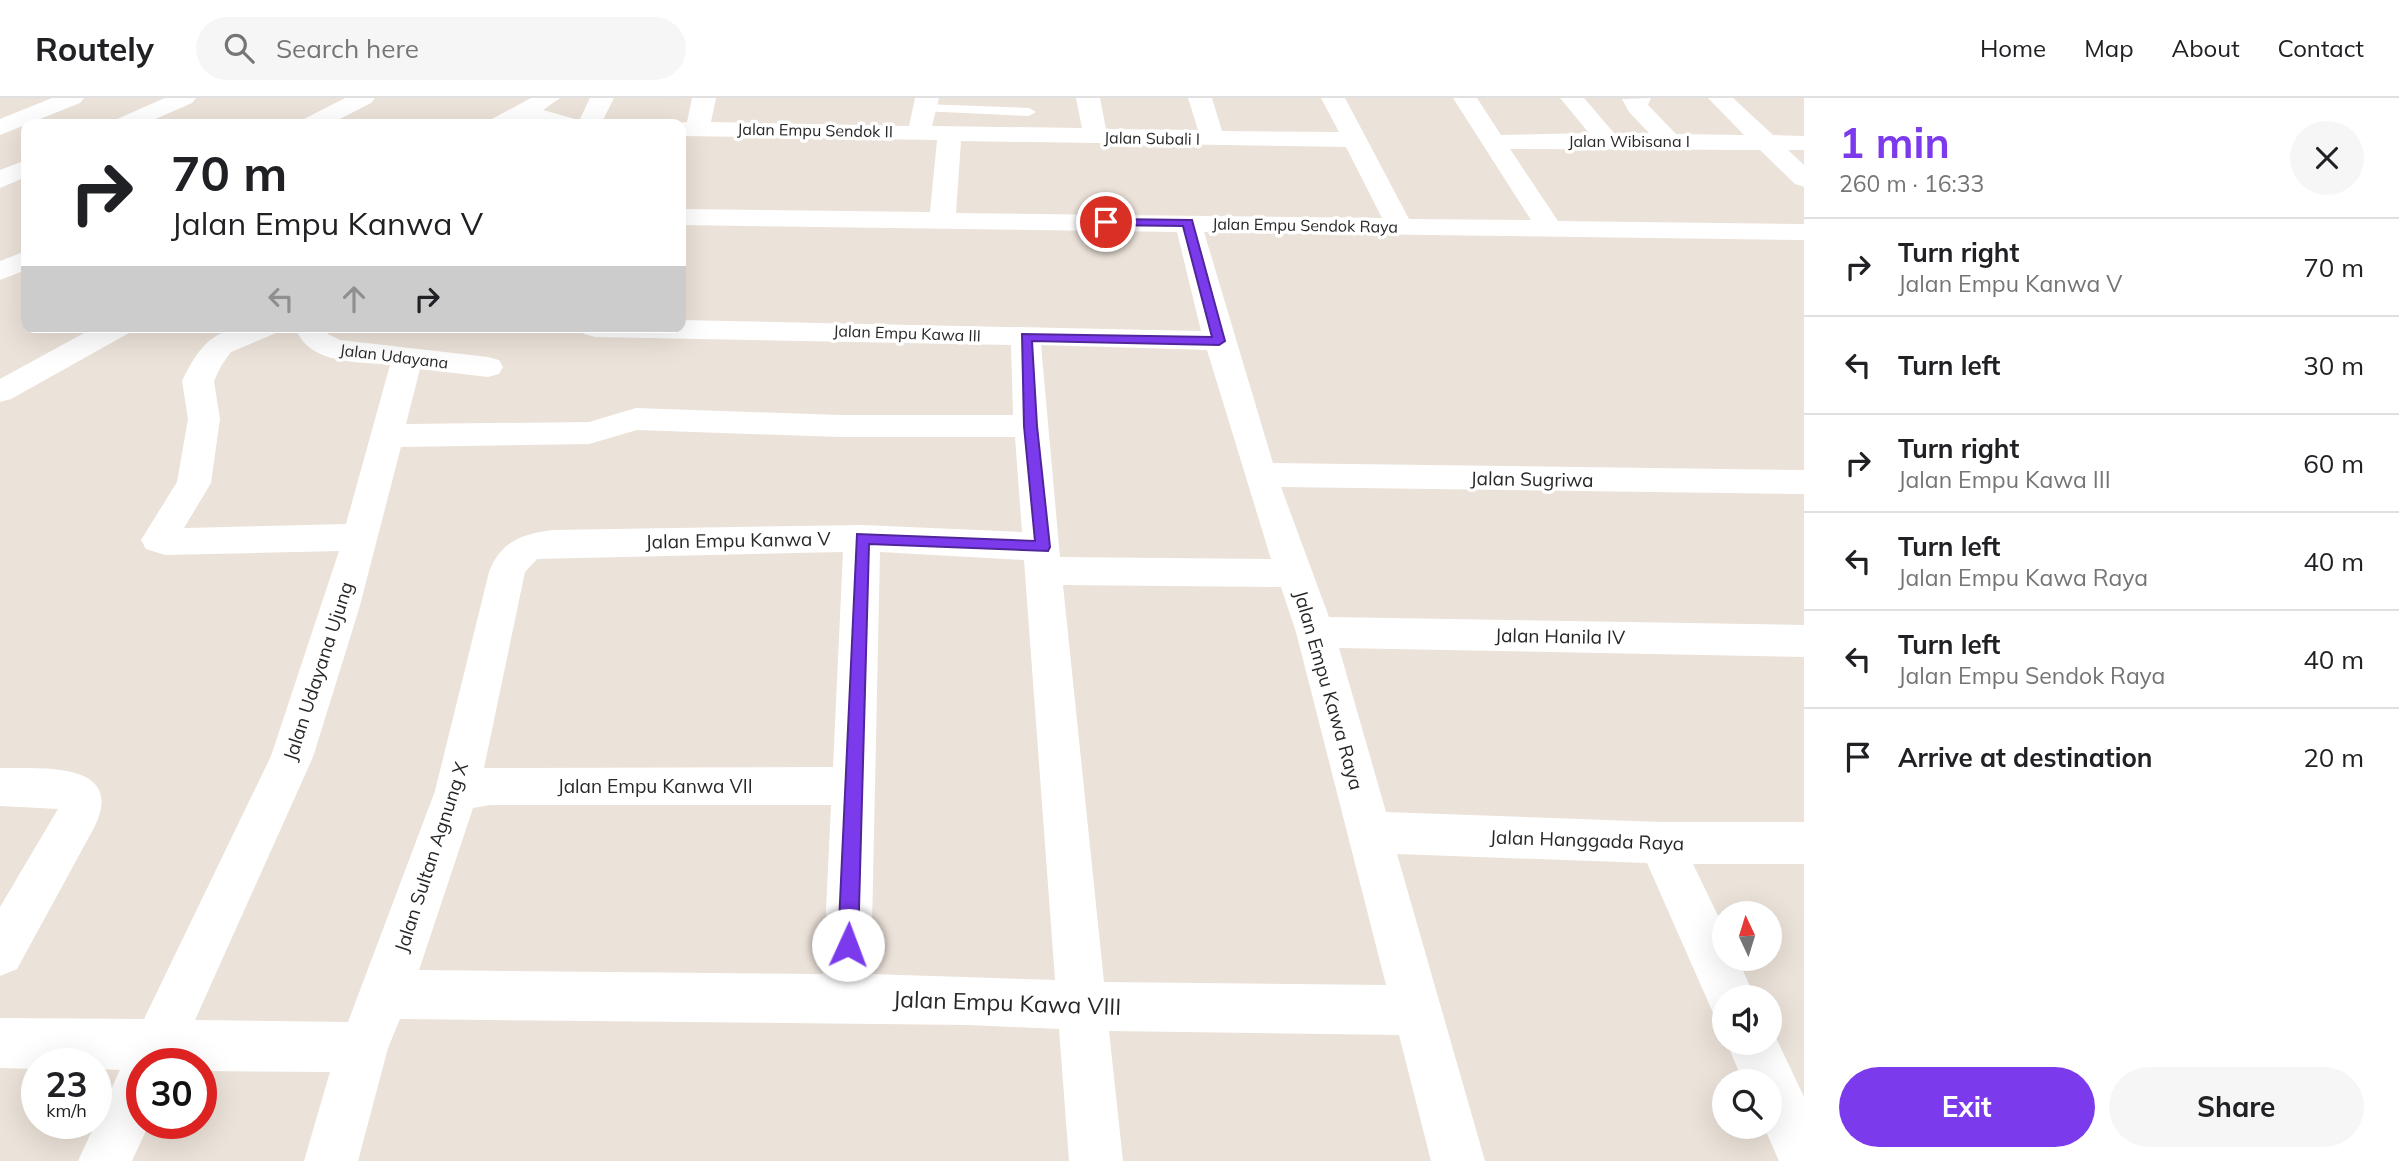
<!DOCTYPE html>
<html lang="en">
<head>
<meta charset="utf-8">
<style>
	:root { --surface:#fff; --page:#f6f6f6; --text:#202124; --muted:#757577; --line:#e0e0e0; --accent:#7c3aed }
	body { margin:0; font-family:Mulish,sans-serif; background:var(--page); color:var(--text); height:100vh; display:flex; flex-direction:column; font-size:26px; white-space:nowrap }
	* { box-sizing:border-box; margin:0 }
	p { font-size:23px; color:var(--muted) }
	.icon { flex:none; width:38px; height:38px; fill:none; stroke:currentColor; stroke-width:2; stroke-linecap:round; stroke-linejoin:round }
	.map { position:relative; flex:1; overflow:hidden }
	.sheet { display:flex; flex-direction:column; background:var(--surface); width:595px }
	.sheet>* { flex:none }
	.top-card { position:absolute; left:21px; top:21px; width:665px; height:214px; border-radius:14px; box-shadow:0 7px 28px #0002; background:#fff; color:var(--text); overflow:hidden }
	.needle { width:46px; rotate:356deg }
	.controls { position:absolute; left:1712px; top:803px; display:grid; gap:14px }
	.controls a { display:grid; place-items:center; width:70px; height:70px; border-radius:50%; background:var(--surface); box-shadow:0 7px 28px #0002; font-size:35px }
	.speed { position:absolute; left:21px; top:950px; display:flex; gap:14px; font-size:35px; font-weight:700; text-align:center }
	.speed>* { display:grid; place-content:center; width:91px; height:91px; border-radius:50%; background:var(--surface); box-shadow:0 7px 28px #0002; line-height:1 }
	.speed small { font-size:18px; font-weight:400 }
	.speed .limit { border:10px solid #d22; background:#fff; color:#111 }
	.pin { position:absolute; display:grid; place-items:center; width:60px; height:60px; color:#fff; margin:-30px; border:4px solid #fff; border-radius:50%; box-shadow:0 2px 7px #0007 }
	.me { position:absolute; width:77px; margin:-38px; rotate:2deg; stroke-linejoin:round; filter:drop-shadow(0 0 5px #0008) }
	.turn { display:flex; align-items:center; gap:24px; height:147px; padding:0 35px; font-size:32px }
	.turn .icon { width:91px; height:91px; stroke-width:2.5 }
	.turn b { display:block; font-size:49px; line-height:60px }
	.lanes { display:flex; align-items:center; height:66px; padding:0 35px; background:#0003; justify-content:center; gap:35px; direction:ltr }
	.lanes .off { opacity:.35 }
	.round { display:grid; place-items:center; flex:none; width:74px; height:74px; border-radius:37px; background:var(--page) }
	.headline { display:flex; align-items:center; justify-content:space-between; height:119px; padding:0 35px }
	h1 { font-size:42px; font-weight:700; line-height:52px; color:var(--accent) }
	.action { display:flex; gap:14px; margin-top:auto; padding:14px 35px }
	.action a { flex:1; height:80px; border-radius:42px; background:var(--accent); color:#fff; font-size:28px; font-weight:700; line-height:80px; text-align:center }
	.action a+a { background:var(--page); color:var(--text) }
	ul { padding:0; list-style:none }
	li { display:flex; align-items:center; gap:21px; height:98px; padding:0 35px; border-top:2px solid var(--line) }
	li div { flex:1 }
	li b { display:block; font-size:26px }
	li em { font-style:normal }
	header { display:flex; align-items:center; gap:42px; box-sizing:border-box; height:98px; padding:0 35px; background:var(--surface); border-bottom:2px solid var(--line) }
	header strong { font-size:33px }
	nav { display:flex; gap:38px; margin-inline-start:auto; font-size:24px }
	.search { width:490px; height:63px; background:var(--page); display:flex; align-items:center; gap:18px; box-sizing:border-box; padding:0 24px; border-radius:38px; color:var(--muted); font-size:26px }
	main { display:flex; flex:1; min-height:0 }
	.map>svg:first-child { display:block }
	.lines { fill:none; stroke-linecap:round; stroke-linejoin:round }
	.service { fill:#fff; fill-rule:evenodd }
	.minor { fill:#fff; fill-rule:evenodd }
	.tertiary { fill:#fff; fill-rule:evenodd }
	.route { fill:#7c3aed; stroke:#51269a; stroke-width:2 }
	.labels { text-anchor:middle; stroke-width:7; stroke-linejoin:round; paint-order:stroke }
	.far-street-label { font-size:16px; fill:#282828; stroke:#fff }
	.street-label { font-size:19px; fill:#282828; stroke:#fff }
	.near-street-label { font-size:23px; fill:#282828; stroke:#fff }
</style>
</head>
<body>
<header>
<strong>Routely</strong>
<div class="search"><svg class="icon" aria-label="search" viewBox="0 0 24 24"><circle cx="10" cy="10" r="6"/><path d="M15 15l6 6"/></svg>Search here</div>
<nav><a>Home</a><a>Map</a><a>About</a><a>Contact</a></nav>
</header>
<main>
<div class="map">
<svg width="1804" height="1063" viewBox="0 0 1804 1063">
	<rect width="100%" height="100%" fill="#ebe2d9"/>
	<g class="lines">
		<path class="service" d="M925,6l104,4 7,4 -7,4 -109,-5v-6z"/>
		<path class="minor" d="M52,0h32l-4,5 -80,32v-16z
			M165,0h31l-4,5 -48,21h-31l4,-5z
			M531,0h29l-17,12 32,9 3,4 12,-25h24l-13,26h-60l-16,-4 -8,4h-29l4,-5z
			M692,0h24l-5,24 198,4 6,-28h24l-7,28 150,2 -6,-30h24l6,31 92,1 -10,-32h24l10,33 117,1 -18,-34h24l64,121 122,1 -78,-122h24l24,37 88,-2 -29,-35h24l30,35h35l-20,-21 -7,-13 29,-1 -3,7 28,29 68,1 -36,-37h25l40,37 31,1v14h-16l16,15v22l-9,-3 -35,-34 -250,-1 48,72 246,3v16l-600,-8 69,231 531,7v24l-523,-7 48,130 475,8v32l-465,-9 47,164 275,10h143v42h-111l31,64v31h14l17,39h-31v22l-10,-5 -67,-152 -250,-9 88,307h-54l-32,-126 -290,-4 14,130h-54l-10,-132 -90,-4 -569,-6 -12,29 -30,113h-54l26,-89 -129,-1v-7h-59v60h7l-17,37h-54l42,-91 -24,-1v-5h-59v5l-37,-1v-50l144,1 127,-263 68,-205 -174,4 -19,-6 -5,-9 36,-58 11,-63 -6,-38c26,-53 42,-54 98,-54l-4,6 -45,19 -10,14 -7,15 6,38 -9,64 -27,45 162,-4 44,-159c-35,-4 -81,0 -95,-38h30l3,7 12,6 148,17 11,3 4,7 -4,7 -11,3 -68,-8 -14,55 183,-2 47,-14 204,7h173l-2,-70 -416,-8 -11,-3 -3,-7h100v-7l520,11 -24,-99 -496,-7v-16l249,3 7,-72 -256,-4v-12h-9l15,-2zM961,43l385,6 36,71 -426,-5zM1041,247l166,5 64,209 -211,-2zM637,332l203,7h175l7,95 -160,-7 -309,5c-31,4 -52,11 -64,42l-54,219 -87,231 -153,-2 118,-263 46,-148 42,-162 188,-3zM843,454l-10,215 -349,1 41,-196 12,-13zM880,454l144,8 31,420 -184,-6zM1063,487l218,2 15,45 90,353 -282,-3zM491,707h340l-8,169 -404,-4 54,-162z
			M26,62v17l-26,11v-18z
			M95,229h38l-4,6 -118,66 -11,3v-23z
			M0,670c39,1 126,-8 95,58l-78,143 -17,7v-69l58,-98 -58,-3z
			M1770,927l34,72v64h-25l-15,-34h5v-45h-26l-16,-39h42z"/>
		<path class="tertiary" d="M345,0h30l-4,5 -41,21h-30l4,-5z
			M26,153v19l-26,10v-19z"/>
	</g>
	<path class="route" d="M1106,121l86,1 33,121 -6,4 -187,-4 5,85 13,121 -2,4 -179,-7 -11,401 -3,7 -7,3 -7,-3 -3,-7 19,-411 178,7 -11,-115 -2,-92 190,3 -29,-111 -81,-1 -2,-3z"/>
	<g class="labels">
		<g class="far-street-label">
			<text transform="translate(815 32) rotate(1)" y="6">Jalan Empu Sendok II</text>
			<text transform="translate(1152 40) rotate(1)" y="6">Jalan Subali I</text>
			<text x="1629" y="49">Jalan Wibisana I</text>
			<text transform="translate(1305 127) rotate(1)" y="6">Jalan Empu Sendok Raya</text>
			<text transform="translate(907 235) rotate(2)" y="6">Jalan Empu Kawa III</text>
			<text transform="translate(394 258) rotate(7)" y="6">Jalan Udayana</text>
		</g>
		<g class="street-label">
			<text transform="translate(1532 381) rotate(1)" y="7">Jalan Sugriwa</text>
			<text transform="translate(738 442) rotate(-1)" y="7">Jalan Empu Kanwa V</text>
			<text transform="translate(1560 538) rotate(1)" y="7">Jalan Hanila IV</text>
			<text transform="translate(318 573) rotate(-72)" y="7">Jalan Udayana Ujung</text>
			<text transform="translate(1329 592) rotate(74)" y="7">Jalan Empu Kawa Raya</text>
			<text x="655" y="695">Jalan Empu Kanwa VII</text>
			<text transform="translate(1587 742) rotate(2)" y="7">Jalan Hanggada Raya</text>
			<text transform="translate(431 759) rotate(-72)" y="7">Jalan Sultan Agnung X</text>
		</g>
		<g class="near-street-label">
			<text transform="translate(1007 905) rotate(2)" y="8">Jalan Empu Kawa VIII</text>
		</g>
	</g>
</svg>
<div class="controls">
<a><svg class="needle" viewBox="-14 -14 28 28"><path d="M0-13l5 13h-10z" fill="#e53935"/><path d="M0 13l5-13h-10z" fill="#757577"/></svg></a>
<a><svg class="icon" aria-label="sound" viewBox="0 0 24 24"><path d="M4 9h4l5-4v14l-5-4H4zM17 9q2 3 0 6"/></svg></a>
<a><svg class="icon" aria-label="search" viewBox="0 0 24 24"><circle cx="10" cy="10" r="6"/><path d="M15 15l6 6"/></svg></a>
</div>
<div class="speed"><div>23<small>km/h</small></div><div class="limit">30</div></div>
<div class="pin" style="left:1106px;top:124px;background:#d93025"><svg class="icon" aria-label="arrive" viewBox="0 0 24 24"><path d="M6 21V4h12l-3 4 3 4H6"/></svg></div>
<svg class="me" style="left:848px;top:847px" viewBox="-20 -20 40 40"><circle r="19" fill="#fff"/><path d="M0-13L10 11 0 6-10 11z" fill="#7c3aed"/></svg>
<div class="top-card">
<div class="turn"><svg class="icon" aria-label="right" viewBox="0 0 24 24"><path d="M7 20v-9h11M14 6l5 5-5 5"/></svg><div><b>70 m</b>Jalan Empu Kanwa V</div></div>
<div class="lanes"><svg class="icon off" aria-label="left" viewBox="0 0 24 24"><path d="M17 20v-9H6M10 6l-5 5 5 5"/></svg><svg class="icon off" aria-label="ahead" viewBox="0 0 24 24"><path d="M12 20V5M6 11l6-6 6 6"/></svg><svg class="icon" aria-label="right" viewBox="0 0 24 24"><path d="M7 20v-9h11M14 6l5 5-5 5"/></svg></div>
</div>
</div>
<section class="sheet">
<div class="headline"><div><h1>1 min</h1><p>260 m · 16:33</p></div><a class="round"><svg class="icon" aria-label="close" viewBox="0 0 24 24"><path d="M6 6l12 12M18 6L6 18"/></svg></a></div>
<ul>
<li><svg class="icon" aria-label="right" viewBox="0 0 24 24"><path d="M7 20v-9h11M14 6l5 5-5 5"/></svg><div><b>Turn right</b><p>Jalan Empu Kanwa V</p></div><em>70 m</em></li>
<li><svg class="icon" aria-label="left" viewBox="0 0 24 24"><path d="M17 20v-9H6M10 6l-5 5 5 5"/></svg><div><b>Turn left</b></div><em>30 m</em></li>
<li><svg class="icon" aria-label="right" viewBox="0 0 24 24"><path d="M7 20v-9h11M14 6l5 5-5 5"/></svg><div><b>Turn right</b><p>Jalan Empu Kawa III</p></div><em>60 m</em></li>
<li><svg class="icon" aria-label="left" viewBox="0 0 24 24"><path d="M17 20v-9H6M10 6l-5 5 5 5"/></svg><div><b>Turn left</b><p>Jalan Empu Kawa Raya</p></div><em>40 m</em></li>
<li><svg class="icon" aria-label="left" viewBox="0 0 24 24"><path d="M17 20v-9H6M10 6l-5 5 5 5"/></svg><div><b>Turn left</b><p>Jalan Empu Sendok Raya</p></div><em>40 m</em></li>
<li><svg class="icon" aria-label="arrive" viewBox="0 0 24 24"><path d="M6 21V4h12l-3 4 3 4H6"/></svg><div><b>Arrive at destination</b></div><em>20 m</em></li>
</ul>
<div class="action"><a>Exit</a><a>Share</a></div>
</section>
</main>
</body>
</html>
